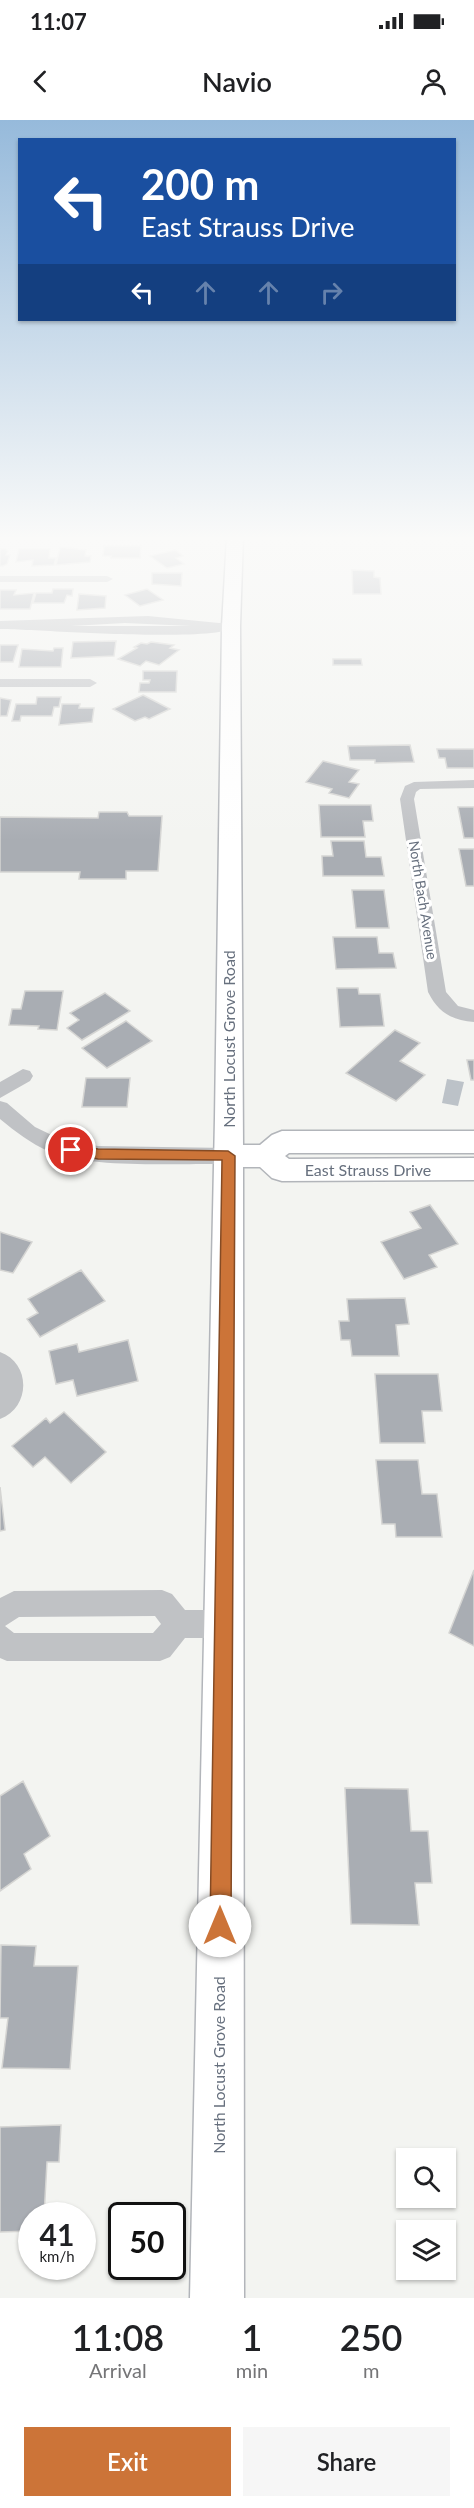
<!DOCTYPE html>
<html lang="en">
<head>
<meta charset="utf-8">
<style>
	:root { --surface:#fff; --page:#f6f6f6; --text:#202124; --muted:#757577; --accent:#cc7438 }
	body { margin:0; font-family:Lato,sans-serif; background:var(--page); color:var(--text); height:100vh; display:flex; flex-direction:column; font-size:22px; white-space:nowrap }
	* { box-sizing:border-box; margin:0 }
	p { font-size:20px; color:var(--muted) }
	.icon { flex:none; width:33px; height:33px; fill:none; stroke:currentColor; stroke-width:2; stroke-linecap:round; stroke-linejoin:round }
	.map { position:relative; height:2178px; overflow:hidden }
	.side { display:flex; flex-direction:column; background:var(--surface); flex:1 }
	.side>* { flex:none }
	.top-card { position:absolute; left:18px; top:18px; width:438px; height:183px; border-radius:0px; box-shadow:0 2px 4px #0004; background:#1a4fa0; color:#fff; overflow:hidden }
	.controls { position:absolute; left:396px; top:2028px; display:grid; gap:12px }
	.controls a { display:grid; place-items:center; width:60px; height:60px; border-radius:0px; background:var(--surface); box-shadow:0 2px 4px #0004; font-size:30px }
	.speed { position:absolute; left:18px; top:2082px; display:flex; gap:12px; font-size:30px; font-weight:700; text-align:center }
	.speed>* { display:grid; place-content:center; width:78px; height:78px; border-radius:50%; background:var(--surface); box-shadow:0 2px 4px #0004; line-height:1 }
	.speed small { font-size:15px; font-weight:400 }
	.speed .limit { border:3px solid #111; border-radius:9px; background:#fff; color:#111 }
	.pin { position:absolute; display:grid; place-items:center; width:51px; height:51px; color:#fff; margin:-26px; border:3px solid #fff; border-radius:50%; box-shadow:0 2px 6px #0007 }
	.me { position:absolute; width:66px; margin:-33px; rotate:0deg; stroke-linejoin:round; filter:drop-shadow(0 0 4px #0008) }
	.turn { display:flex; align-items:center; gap:21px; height:126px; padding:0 24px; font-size:27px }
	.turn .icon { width:78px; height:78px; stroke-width:2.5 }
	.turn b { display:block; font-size:42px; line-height:51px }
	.lanes { display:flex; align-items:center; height:57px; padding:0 24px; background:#0003; justify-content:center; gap:30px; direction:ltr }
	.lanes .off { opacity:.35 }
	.eta { display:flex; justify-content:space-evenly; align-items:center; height:102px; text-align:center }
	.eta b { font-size:36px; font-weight:600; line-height:42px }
	.button { display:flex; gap:12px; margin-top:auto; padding:12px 24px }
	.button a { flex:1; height:69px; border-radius:0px; background:var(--accent); color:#fff; font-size:24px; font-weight:600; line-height:69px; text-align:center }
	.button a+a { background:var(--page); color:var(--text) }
	.status { display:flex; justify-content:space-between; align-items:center; height:42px; padding:0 30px; background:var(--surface); direction:ltr }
	.status svg { height:16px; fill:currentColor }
	header { display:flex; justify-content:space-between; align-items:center; height:78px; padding:0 24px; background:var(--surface); font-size:27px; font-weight:600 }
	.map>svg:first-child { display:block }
	.water { fill:#bcc2c8 }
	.building { fill:#a9adb3; stroke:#d5d5d3; stroke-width:1.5 }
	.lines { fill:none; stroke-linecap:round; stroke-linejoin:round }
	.secondary-casing { stroke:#b2b5ba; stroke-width:3 }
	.street { fill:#c0c2c5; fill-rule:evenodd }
	.secondary { fill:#fff; fill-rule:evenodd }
	.route { fill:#cc7438; stroke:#854b24; stroke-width:1.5 }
	.labels { text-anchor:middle; stroke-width:6; stroke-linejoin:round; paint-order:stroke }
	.far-street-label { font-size:14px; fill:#67707e; stroke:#fff }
	.street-label { font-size:16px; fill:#67707e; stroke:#fff }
</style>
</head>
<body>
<div class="status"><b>11:07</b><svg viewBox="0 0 49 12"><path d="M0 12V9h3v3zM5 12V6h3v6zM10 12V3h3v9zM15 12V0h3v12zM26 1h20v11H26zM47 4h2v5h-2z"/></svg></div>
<header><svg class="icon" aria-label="back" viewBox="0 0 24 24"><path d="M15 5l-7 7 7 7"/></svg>Navio<svg class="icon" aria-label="person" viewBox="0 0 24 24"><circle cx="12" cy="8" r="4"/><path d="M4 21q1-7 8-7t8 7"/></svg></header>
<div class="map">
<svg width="474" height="2178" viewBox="0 0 474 2178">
	<rect width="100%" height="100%" fill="#f3f4f1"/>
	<path class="water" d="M447,959l17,3 -6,24 -16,-3z"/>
	<path class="building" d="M105,416h32l-7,4h-26z
		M104,426h37l-1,12h-29v-2h-8z
		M60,427l26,3 -1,6h6l-1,6 -34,3z
		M0,429h5l3,2 -2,4h4l-3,9 -4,2h-3z
		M19,429h31l-1,9h7l-2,7 -22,1 1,-6 -17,2z
		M175,430l8,6 -7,2 8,6 -17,4 -17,-12z
		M352,450l22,1v6l6,1 1,16h-28z
		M152,453h30l-1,13 -29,-2z
		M53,469h20l-1,7 -5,-1 -3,8h-31l3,-10h16z
		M147,469l16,11 -23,6 -15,-11z
		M0,470h16l-2,5 20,-2 -4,16h-30z
		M79,474l27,2 -1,12 -28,2z
		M116,521l-2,15 -43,2 2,-16z
		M151,522l23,3 -4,3 9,2 -20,15 -13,-4 -6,5 -22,-7 19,-11 -3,-1 7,-4 6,1z
		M0,525h18l-5,17h-13z
		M54,528h9l-2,19h-42l3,-18 31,2z
		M333,539h28l1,6h-29z
		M143,551h34l-1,21h-37l1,-9h9l1,-3h-7z
		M143,575l27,14 -21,10 -4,-2 -10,4 -22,-12z
		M37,577h24l-2,10h-5l-2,9h-31l-1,5h-8l4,-17h20z
		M0,578l11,2 -4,16h-7z
		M62,584h18l-1,4h15l-2,14 -33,3z
		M410,625l4,17 -39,1v-3h-25l-2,-14z
		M437,629h37v19h-27l-2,-10h-6z
		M323,641l36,9 -10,12 10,2 -10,14 -20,-5 3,-4 -26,-7z
		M319,685h52l2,16h-10l2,16h-44z
		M458,687h16v31h-10z
		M99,692h28l2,4h33l-4,55h-32v8h-47l1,-7h-80v-55l98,1z
		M331,721h33l2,16h15l3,19h-61l-1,-20h11z
		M459,729h15v37h-8z
		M352,770h32l5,38h-33z
		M333,817h44l2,16h14l3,15 -60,1z
		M337,868h21l1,6h21l4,32 -44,1z
		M25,871h38l-6,39 -19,-1 1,-3 -30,-1 3,-16h9z
		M105,873l25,18 -48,29 -15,-12 12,-8 -9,-7z
		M126,901l26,20 -45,27 -25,-20z
		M395,910l25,13 -20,18 25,14 -29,26 -50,-28z
		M467,940h7v20h-3z
		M86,958h44l-3,29h-45z
		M430,1085l28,39 -29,11 8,12 -33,12 -23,-37 40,-14 -11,-16z
		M0,1112l32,10 -19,31 -13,-3z
		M81,1150l24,31 -65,36 -13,-18 11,-6 -10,-14z
		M405,1178l4,26 -13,1 3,31h-47l-2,-16h-9l-2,-19h10l-2,-22z
		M128,1220l10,41 -61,15 -4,-16 -17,4 -7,-33 28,-7 2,8z
		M375,1254h63l4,37h-20l3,32h-45z
		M64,1292l42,40 -35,31 -26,-26 -12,10 -21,-21 34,-28 4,5z
		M376,1340h42l4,34h15l5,43h-46l-1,-13h-13z
		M0,1367l5,43 -5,1z
		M474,1450v76l-25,-13z
		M23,1661l27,55 -26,18 7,15 -31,22v-95z
		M345,1668l63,1 3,42h17l4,52h-17l4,42 -68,-1z
		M1,1825l35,1 -2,20h44l-8,103 -68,-1 6,-50h-8z
		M61,2005l-2,37h-12l-3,54h-12v15l-32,1v-105z"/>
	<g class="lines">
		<g class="secondary-casing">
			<path id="secondary" d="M227,416h16l-3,90 3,519h17l12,-10 10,-4h192v22h-185l-4,3 4,3 185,-1v22l-192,1 -10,-3 -12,-11h-17l1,1131h-54l25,-1180 7,-492z"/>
		</g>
		<path class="street" d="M0,456h107l6,3 -6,3h-107z
			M148,496l71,7 12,-1 6,4c-19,18 -201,3 -237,3v-8zM125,503l66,3h-120z
			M0,559h90l7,4 -7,4h-90z
			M474,660v8l-54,1 -4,3 -2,7 32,193 12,14 16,4v12c-23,-2 -36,-10 -46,-30l-28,-193 5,-13 9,-4z
			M23,949l7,2 3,5 -3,5 -30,17v-16z
			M0,981l7,2 28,24 27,13 36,6 130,2 7,3 3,5 -3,5 -7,3c-46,-1 -138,5 -178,-12 -20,-9 -34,-20 -50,-33z
			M0,1232c31,11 31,55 0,67z
			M162,1470l10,4 13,16h38l10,4 4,10 -4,10 -10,4h-38l-15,19 -10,4h-153l-7,-3v-60l14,-7zM155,1496l6,8 -8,9h-139l-9,-7 14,-9z"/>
		<use href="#secondary" class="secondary"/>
	</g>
	<linearGradient id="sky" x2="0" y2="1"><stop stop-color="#96badb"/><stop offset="0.58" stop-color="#fafaf9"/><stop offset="1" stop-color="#fafaf9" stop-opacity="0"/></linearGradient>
	<rect width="474" height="721" fill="url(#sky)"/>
	<path class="route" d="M71,1025l27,4 130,2 7,5 -4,770 -3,7 -8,3 -7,-3 -3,-7 12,-766 -124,-1 -32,-6 -1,-3 1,-4z"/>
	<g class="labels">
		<g class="far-street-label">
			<text transform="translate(423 780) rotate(81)" y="5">North Bach Avenue</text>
		</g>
		<g class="street-label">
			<text transform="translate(229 919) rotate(-90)" y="6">North Locust Grove Road</text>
			<text x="368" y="1056">East Strauss Drive</text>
			<text transform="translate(219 1945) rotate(-90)" y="6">North Locust Grove Road</text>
		</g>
	</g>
</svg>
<div class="controls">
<a><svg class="icon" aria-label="search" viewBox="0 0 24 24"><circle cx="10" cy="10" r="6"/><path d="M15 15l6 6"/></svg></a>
<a><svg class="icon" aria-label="layers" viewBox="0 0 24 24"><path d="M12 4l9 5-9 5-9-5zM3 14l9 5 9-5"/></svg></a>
</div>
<div class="speed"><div>41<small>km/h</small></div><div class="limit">50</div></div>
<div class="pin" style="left:71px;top:1030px;background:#d93025"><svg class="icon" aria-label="arrive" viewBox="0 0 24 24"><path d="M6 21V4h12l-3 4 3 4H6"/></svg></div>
<svg class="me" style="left:220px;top:1806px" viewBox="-20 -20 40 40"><circle r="19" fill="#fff"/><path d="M0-13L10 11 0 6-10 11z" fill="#cc7438"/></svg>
<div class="top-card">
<div class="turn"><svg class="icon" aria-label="left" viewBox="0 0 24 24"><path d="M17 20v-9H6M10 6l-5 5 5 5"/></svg><div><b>200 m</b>East Strauss Drive</div></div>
<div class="lanes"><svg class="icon" aria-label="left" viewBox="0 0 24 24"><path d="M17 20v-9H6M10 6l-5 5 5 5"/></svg><svg class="icon off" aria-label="ahead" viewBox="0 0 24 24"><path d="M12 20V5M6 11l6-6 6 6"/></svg><svg class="icon off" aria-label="ahead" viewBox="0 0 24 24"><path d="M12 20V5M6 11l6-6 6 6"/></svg><svg class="icon off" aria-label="right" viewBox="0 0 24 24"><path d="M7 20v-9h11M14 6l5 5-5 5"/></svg></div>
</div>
</div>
<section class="side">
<div class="eta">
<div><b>11:08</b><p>Arrival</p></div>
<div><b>1</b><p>min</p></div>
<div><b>250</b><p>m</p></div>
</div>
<div class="button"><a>Exit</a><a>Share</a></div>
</section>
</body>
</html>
